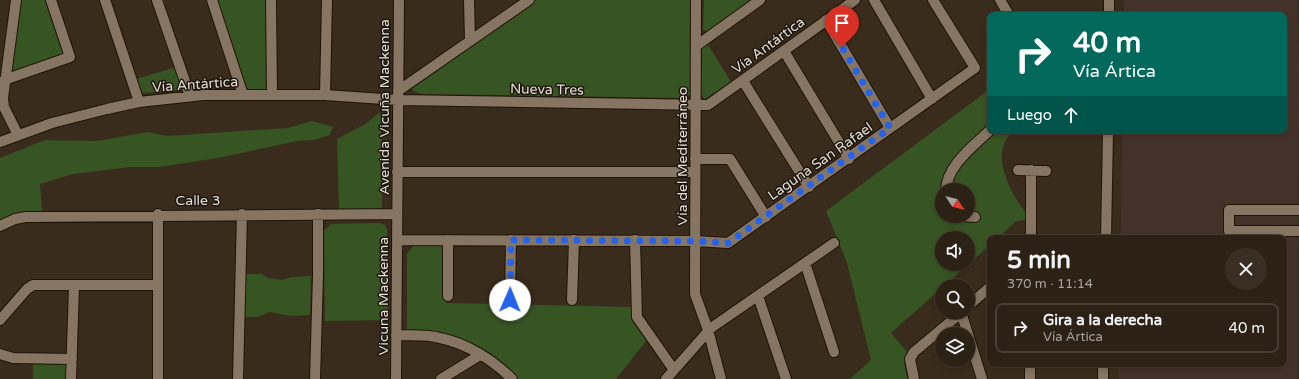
<!DOCTYPE html>
<html lang="es">
<head>
<meta charset="utf-8">
<style>
	:root { --surface:#2c2115; --page:#382e22; --text:#f1f3f6; --muted:#a6a3a0; --line:#483e34 }
	body { margin:0; font-family:"Varela Round",sans-serif; background:var(--page); color:var(--text); height:100vh; display:flex; flex-direction:column; font-size:15px; white-space:nowrap }
	* { box-sizing:border-box; margin:0 }
	p { font-size:13px; color:var(--muted) }
	.icon { flex:none; width:22px; height:22px; fill:none; stroke:currentColor; stroke-width:2; stroke-linecap:round; stroke-linejoin:round }
	.map { position:relative; flex:1; overflow:hidden }
	.details { position:absolute; left:987px; top:235px; width:300px; height:132px; display:flex; flex-direction:column; background:var(--surface); border-radius:8px; box-shadow:0 2px 6px #0003,0 0 0 1px var(--line) }
	.details>* { flex:none }
	.top-card { position:absolute; left:987px; top:12px; width:300px; height:122px; border-radius:8px; box-shadow:0 2px 6px #0003,0 0 0 1px var(--line); background:#00695c; color:#fff; overflow:hidden }
	.needle { width:26px; rotate:126deg }
	.buttons { position:absolute; left:935px; top:183px; display:grid; gap:8px }
	.buttons a { display:grid; place-items:center; width:40px; height:40px; border-radius:50%; background:var(--surface); box-shadow:0 2px 6px #0003,0 0 0 1px var(--line); font-size:20px }
	.pin { position:absolute; display:grid; place-items:center; width:34px; height:34px; color:#fff; margin:-41px -17px; border-radius:50% 50% 50% 0; rotate:-45deg; box-shadow:0 0 4px #0007 }
	.pin .icon { rotate:45deg }
	.me { position:absolute; width:44px; margin:-22px; rotate:1deg; stroke-linejoin:round; filter:drop-shadow(0 0 3px #0008) }
	.turn { display:flex; align-items:center; gap:14px; height:84px; padding:0 20px; font-size:18px }
	.turn .icon { width:52px; height:52px; stroke-width:2.5 }
	.turn b { display:block; font-size:28px; line-height:34px }
	.then { display:flex; align-items:center; height:38px; padding:0 20px; background:#0003; gap:8px; font-size:15px }
	.round { display:grid; place-items:center; flex:none; width:42px; height:42px; border-radius:21px; background:var(--page) }
	.headline { display:flex; align-items:center; justify-content:space-between; height:68px; padding:0 20px }
	h1 { font-size:24px; font-weight:800; line-height:30px }
	ul { padding:0; list-style:none }
	li { display:flex; align-items:center; gap:12px; height:50px; margin:0 8px 6px; padding:0 12px; border:2px solid var(--line); border-radius:8px }
	li div { flex:1 }
	li b { display:block; font-size:15px }
	li em { font-style:normal }
	.map>svg:first-child { display:block }
	.industrial { fill:#44322a }
	.green { fill:#375423; fill-rule:evenodd }
	.lines { fill:none; stroke-linecap:round; stroke-linejoin:round }
	.minor-casing { stroke:#211405; stroke-width:12 }
	.minor { stroke:#857562; stroke-width:10 }
	.route { stroke:#2563eb; stroke-width:7; stroke-dasharray:0 12.6 }
	.labels { text-anchor:middle; stroke-width:3; stroke-linejoin:round; paint-order:stroke }
	.street-label { font-size:14px; fill:#e4dbd1; stroke:#1c160f }
</style>
</head>
<body>
<div class="map">
<svg width="1299" height="379" viewBox="0 0 1299 379">
	<rect width="100%" height="100%" fill="#3a2c1c"/>
	<path class="industrial" d="M1124,0h173l2,66 -2,313h-178v-15h165v-126h-163l1,-107h162v-116h-160z"/>
	<path class="green" d="M22,0h26l19,55 -55,20 -2,-4z
		M218,0h51l1,86 -5,5 -14,-1 -4,-2z
		M536,0h155v93l-6,5 -263,-4 -9,-3 -1,-4 3,-3z
		M704,0h48l-45,32 -4,-3z
		M707,43l24,39 -26,17 -4,-4 1,-46z
		M177,67l5,22 -1,1 -40,3 -5,-14z
		M990,89v42h24c-27,20 -3,64 13,83l-1,6 -10,1 -18,17h-8v7l-99,88 17,20 -4,10 4,16h-58l21,-19 -24,-97 -21,-52zM942,190h26v26h-26zM942,238h26v26h-26z
		M379,113l2,1 1,93 -1,2h-42l-2,-70 28,-15z
		M312,121l21,6 -3,8 -16,5 -17,1 -79,17 -59,9h-29l-57,7 -33,10 2,28 -42,11v-65l45,-18 52,1 50,-9 20,4 121,-8z
		M380,223l5,2 2,5 1,90 -63,1 -1,-90 7,-7z
		M414,245l28,1 2,2 3,55 186,4 3,18 10,16 -30,38h-101l-40,-32 -18,-10 -22,-6 -22,2 -6,-2v-77z
		M245,274h17l6,4 14,2 9,-3 20,-1 -1,39 -20,1 -20,-4 -13,5h-13z
		M61,362l7,3 -1,14h-34v-15z"/>
	<g class="lines">
		<g class="minor-casing">
			<path id="minor" d="M16,0l-13,98 1,9 14,28
				M105,0l34,102
				M157,0l33,96
				M212,0l31,95
				M271,0l1,95
				M469,0l1,41
				M696,0l-1,294 13,36 13,49
				M874,0l58,99
				M1000,0l9,15
				M1109,15v-15
				M826,20l64,108
				M696,46l64,-46
				M784,51l65,108
				M4,80l66,-23 -19,-57
				M743,81l66,106
				M398,91l131,-91
				M325,95l2,-95
				M0,142l52,-19 55,-14 32,-7 64,-7h122l73,5 310,5 147,-105
				M695,159h35l36,58
				M1018,170l28,1
				M1031,170v68
				M397,172h297
				M946,190c1,-25 28,-44 44,-60
				M1299,210h-70v21h70
				M963,216l12,1
				M0,226l15,-7 11,-2 371,-3
				M1106,238l2,-107
				M397,240l298,1 33,2 247,-175 -42,-68
				M448,240v56
				M635,240l2,77 37,53
				M805,263l29,89
				M758,296l28,83
				M510,300l1,-60
				M572,300l2,-60
				M968,306l22,-19
				M961,312l21,67
				M0,320l27,-31 6,-4h125
				M396,335c14,1 30,-1 44,3 26,5 53,22 72,41
				M0,354l13,4 59,1
				M71,379l3,-93
				M158,379v-165
				M238,379l4,-165
				M315,379l3,-104v-61
				M396,379l3,-379
				M441,379l39,-24
				M666,379l45,-51 123,-85
				M914,379l-4,-20 4,-7 48,-40
				M1030,379v-15
				M1103,379v-15"/>
		</g>
		<use href="#minor" class="minor"/>
	</g>
	<g class="lines">
		<path class="route" d="M510,300l1,-60 184,1 33,2 162,-115 -48,-81"/>
	</g>
	<g class="labels">
		<g class="street-label">
			<text transform="translate(768 45) rotate(-36)" y="5">Vía Antártica</text>
			<text transform="translate(195 84) rotate(-4)" y="5">Vía Antártica</text>
			<text transform="translate(547 89) rotate(1)" y="5">Nueva Tres</text>
			<text transform="translate(384 107) rotate(-90)" y="5">Avenida Vicuña Mackenna</text>
			<text transform="translate(682 156) rotate(-90)" y="5">Vía del Mediterráneo</text>
			<text transform="translate(820 161) rotate(-35)" y="5">Laguna San Rafael</text>
			<text x="198" y="205">Calle 3</text>
			<text transform="translate(383 296) rotate(-90)" y="5">Vicuna Mackenna</text>
		</g>
	</g>
</svg>
<div class="buttons">
<a><svg class="needle" viewBox="-14 -14 28 28"><path d="M0-13l5 13h-10z" fill="#e53935"/><path d="M0 13l5-13h-10z" fill="#a6a3a0"/></svg></a>
<a><svg class="icon" aria-label="sound" viewBox="0 0 24 24"><path d="M4 9h4l5-4v14l-5-4H4zM17 9q2 3 0 6"/></svg></a>
<a><svg class="icon" aria-label="search" viewBox="0 0 24 24"><circle cx="10" cy="10" r="6"/><path d="M15 15l6 6"/></svg></a>
<a><svg class="icon" aria-label="layers" viewBox="0 0 24 24"><path d="M12 4l9 5-9 5-9-5zM3 14l9 5 9-5"/></svg></a>
</div>
<div class="pin" style="left:842px;top:47px;background:#d93025"><svg class="icon" aria-label="arrive" viewBox="0 0 24 24"><path d="M6 21V4h12l-3 4 3 4H6"/></svg></div>
<svg class="me" style="left:510px;top:300px" viewBox="-20 -20 40 40"><circle r="19" fill="#fff"/><path d="M0-13L10 11 0 6-10 11z" fill="#2563eb"/></svg>
<div class="top-card">
<div class="turn"><svg class="icon" aria-label="right" viewBox="0 0 24 24"><path d="M7 20v-9h11M14 6l5 5-5 5"/></svg><div><b>40 m</b>Vía Ártica</div></div>
<div class="then">Luego<svg class="icon" aria-label="ahead" viewBox="0 0 24 24"><path d="M12 20V5M6 11l6-6 6 6"/></svg></div>
</div>
<section class="details">
<div class="headline"><div><h1>5 min</h1><p>370 m · 11:14</p></div><a class="round"><svg class="icon" aria-label="close" viewBox="0 0 24 24"><path d="M6 6l12 12M18 6L6 18"/></svg></a></div>
<ul>
<li><svg class="icon" aria-label="right" viewBox="0 0 24 24"><path d="M7 20v-9h11M14 6l5 5-5 5"/></svg><div><b>Gira a la derecha</b><p>Vía Ártica</p></div><em>40 m</em></li>
</ul>
</section>
</div>
</body>
</html>
